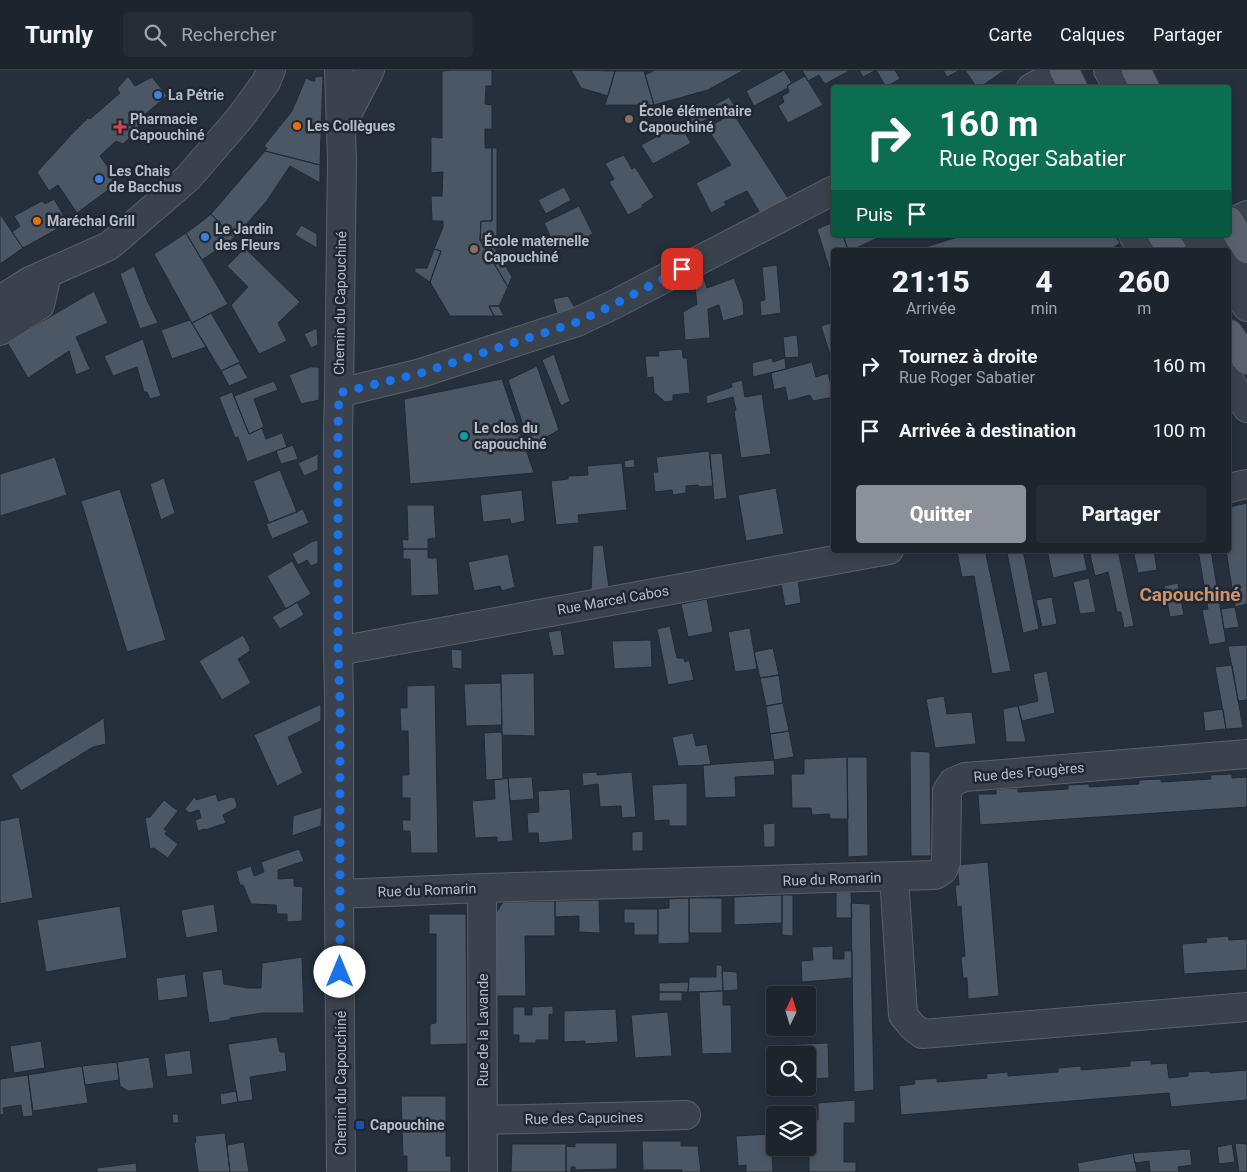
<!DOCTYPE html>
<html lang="fr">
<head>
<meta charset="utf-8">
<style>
	:root { --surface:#1c242e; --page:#252c36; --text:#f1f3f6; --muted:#a0a4aa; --line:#3a414a; --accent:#8c9099 }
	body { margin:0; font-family:Roboto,sans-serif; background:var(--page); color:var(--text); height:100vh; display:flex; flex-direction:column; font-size:19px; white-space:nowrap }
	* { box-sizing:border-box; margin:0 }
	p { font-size:16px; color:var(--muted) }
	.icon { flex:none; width:28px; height:28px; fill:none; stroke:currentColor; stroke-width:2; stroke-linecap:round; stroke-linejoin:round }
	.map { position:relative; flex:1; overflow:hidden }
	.details { position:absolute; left:831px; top:178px; width:400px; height:305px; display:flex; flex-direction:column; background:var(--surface); border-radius:5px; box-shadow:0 2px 8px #0003,0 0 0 1px var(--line) }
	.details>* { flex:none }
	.banner { position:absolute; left:831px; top:15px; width:400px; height:152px; border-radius:5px; box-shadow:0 2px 8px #0003,0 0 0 1px var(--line); background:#0b6e4f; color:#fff; overflow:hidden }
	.needle { width:32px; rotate:4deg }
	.controls { position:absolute; left:766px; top:916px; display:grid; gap:10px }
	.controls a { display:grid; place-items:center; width:50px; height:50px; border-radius:5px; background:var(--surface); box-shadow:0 2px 8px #0003,0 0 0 1px var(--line); font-size:25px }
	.pin { position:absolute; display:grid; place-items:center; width:42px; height:42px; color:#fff; margin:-21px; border-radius:10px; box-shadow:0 2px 8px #0006 }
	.me { position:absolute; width:55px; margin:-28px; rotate:0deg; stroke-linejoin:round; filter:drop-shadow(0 0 4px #0008) }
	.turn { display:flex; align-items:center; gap:18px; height:105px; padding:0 25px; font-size:22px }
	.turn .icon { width:65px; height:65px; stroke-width:2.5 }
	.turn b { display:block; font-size:35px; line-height:42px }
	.then { display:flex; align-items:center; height:48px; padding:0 25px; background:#0003; gap:10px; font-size:19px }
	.eta { display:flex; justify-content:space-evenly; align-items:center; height:85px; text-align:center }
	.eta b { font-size:30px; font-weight:800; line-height:35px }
	.action { display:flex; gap:10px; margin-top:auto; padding:10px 25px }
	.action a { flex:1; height:58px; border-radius:5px; background:var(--accent); color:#fff; font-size:20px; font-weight:800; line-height:58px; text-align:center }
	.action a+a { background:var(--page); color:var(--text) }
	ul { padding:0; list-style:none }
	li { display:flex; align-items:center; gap:15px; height:65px; padding:0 25px }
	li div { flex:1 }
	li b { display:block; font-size:19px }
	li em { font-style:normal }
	header { display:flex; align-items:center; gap:30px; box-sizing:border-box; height:70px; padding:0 25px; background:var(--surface); border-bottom:1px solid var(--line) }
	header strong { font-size:24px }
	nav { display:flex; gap:28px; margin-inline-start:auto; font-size:18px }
	.search { width:350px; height:45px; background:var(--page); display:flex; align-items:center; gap:12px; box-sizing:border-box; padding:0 18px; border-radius:5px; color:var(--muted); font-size:19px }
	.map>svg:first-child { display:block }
	.building { fill:#4c5765; stroke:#212934 }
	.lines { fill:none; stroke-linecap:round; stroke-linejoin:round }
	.minor-casing { stroke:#58606b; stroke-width:30 }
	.major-casing { stroke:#434b56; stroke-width:30 }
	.minor { stroke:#3a424d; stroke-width:28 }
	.major { stroke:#58616d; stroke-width:28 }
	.route { stroke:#1a73e8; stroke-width:9; stroke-dasharray:0 16.2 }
	.shop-dot { fill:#3f7fe0; stroke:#1f2732; stroke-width:2 }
	.education-dot { fill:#8d6e63; stroke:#1f2732; stroke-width:2 }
	.food-dot { fill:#e8710a; stroke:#1f2732; stroke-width:2 }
	.health-dot { fill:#e0444e; stroke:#1f2732; stroke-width:2 }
	.culture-dot { fill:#0f9aa8; stroke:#1f2732; stroke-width:2 }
	.transit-dot { fill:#1a4fb4; stroke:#1f2732; stroke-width:2 }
	.labels { text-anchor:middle; stroke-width:5; stroke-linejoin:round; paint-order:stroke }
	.poi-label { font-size:14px; font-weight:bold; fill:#b6bdc8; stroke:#1f2732; text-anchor:start }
	.street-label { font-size:14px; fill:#b6bdc8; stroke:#1f2732 }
	.district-label { font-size:19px; font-weight:bold; fill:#ce936a; stroke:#1f2732 }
</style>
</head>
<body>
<header>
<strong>Turnly</strong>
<div class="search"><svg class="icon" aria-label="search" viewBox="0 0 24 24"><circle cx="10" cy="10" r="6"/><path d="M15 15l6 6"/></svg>Rechercher</div>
<nav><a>Carte</a><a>Calques</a><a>Partager</a></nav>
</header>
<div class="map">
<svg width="1247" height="1102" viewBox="0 0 1247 1102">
	<rect width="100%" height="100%" fill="#26303d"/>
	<path class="building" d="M451,0h41v16h-6l-1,18 7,1v24h-7v19h7v73h-11l-1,19 28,47 -9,19h-10l5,10h-44l-20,-34 11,-31 -7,-2 9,-22v-6h-11l-1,-25h11l1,-24 -12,1v-36l11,1v-67z
		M571,0l44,1 -7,25 -27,-8z
		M655,0h89l-36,20 -54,15 -9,-30z
		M784,0l8,13 -5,3 1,2 -34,18 -8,-15z
		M802,0h49l-26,14 -6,-9 -11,6z
		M859,0h17l-13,7z
		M876,0h19l5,9 -14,8z
		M943,0h17l-13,7z
		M965,0h40l-26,18h-2z
		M615,1h29l10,34h-49z
		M128,6l7,10 17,-9 15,19 -30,25 2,8 -16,15 -7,-3 -16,15 19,26 -42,31 -19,-28 -9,6 -12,-19 35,-38 16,-16 2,1 30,-26 -3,-4z
		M323,6l-3,89 -55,-14 2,-3 -3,-2 28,-35 14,-33 6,3h3v-4z
		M805,6l18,29 -35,18 -10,-17 6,-4 -2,-6 7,-4 -2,-6z
		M729,27l10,16 -5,2 -1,-2 -9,5 -3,-6 -23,12 1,2 -14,7 -5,-9z
		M733,43l55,85 -28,15 -13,-22 -23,11 2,3 -15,8 -15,-30 35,-18 -24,-37z
		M680,54l11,19 -38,21 -12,-19z
		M492,78h5v92h-17l1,-19h11z
		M265,81l55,14v18l-30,-17 -24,36 -32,36 -23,-24z
		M624,85l8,14 3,-2 19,30 -12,8 1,2 -15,8 -19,-33 5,-3 -9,-16z
		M564,117l7,13 -25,14 -8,-14z
		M54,129l14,24 -45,25 -11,-16 8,-6 -6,-10 28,-15 3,3z
		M579,136l14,28 -36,17 -13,-28z
		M0,144l23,34 -23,16z
		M211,144l23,24 -32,22 -16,-27 15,-11z
		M834,152v13h9l5,15h-14v27h-2l-15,-48z
		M301,155l16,9v14l-22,-13z
		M186,163l42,71 -36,19 -38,-69z
		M843,165h41l-32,15h-4z
		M964,165h151l5,8 -10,7h-194z
		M480,170h10l22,37 -4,10z
		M245,178l55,54 -22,21 9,18 -28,13 -28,-49 17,-18 -21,-21z
		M434,179l7,2 -11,31 -15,-10v-4h12z
		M777,195l4,48 -20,3 -1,-15 5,-1 -3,-33z
		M134,196l13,34 11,23 -18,6 -20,-55z
		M703,205l4,13 27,-10 9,24 1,13 -21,6 -4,-16 -11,4 2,29 -25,2 -2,-28 14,-8 -3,-23z
		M94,221l14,32 -32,14 14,32 -14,6 -7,-24 -41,27 -21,-36z
		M568,226l7,12 -18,6 -4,-15z
		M489,236h10l5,10h-10z
		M211,243l29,49 -19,9 -29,-48z
		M190,250l16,27 -34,12 -11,-29z
		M834,252v32l-4,1 -9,-29z
		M317,258l1,17 -7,3 -7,-14z
		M797,265l2,22 -14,1 -2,-21z
		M143,269l18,57 -11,3 -3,-7h-3l-7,-25 -24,9 -9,-20z
		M682,279l1,9h4l3,35 -17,2v6l-8,1 -11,-10 -1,-15 -6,1 -2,-22h14l-1,-5z
		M554,284l16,47 -9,5 -19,-46z
		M772,288l1,4 12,-4 1,11 -33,8 -1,-14z
		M812,292l4,15 12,-4 6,24 -21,4 -3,-6 -22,6 -3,-14 -11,3 -3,-17z
		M239,293l9,15 -19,8 -8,-15z
		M537,296l22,64 -29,16 -22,-66z
		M310,297h9v33l-18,4 -12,-29z
		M502,309l32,94 -124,11 -6,-85z
		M742,310l3,17 17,-3 9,60 -30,4 -7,-47 2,-1 -3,-13 -26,7 -1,-8 26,-9 -1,-4z
		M274,311l4,9 -24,9 10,28 -15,7 -15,-38z
		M232,322l17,42 13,-6 4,11 16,-6 5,14 -40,15 -9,-25 -3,1 -16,-41z
		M293,375l5,14 -17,5 -5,-13z
		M709,381l4,35 -14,1 -1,-2 -12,1v7l-13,2 -1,-5 -17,2 -2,-20h5l-2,-15z
		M722,383l5,45 -13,2 -4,-46z
		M318,384v16l-14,6 -6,-13z
		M55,387l12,38 -67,21v-42z
		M634,389l1,8 -10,1 -1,-7z
		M622,393l5,47 -49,5 1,8 -23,2 -5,-44 17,-2v-3l20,-1 -1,-9z
		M280,400l17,42 -28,11 -16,-42z
		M164,408l11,35 -14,7 -11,-36z
		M776,418l8,46 -38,7 -8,-46z
		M120,419l46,151 -39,12 -46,-151z
		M522,420l3,31 -14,3 -1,-5 -27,3 -3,-27z
		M1247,433v101l-12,3 -9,-57h3v-43z
		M407,435h27l2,33 -8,1v10h-25l-1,-10 6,1z
		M303,439l6,14 -37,16 -6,-15z
		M318,470v23l-7,3 -4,-6 -9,5 -6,-11 19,-12z
		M603,475l6,43 -18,3 2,-45z
		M403,479h25v9h9l2,37 -28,1 -1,-37h-7z
		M970,480h15l26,121 -19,3 -18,-98 -12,1 -5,-25z
		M1023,480l16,79 -16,4 -16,-80z
		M1047,480h36l4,20 -34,8z
		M1089,480h29l16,76 -10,2 -3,-16h-4l-9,-40 -13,4z
		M1133,480h21l3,20 -19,3z
		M1198,480h13l15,92 -17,3 -7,-35 6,-1z
		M508,484l7,33 -13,4 -2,-5 -26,5 -6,-29z
		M292,491l19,33 -25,15 -19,-33z
		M1089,508l7,34 -16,2 -7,-32z
		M798,511l3,22 -16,3 -4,-22z
		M1178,513l6,32 -14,2 -6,-31z
		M1052,527l5,27 -15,3 -6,-27z
		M707,529l6,33 -25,5 -7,-33z
		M297,532l7,13 -24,14 -8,-12z
		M1235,537l4,20 -15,2 -3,-20z
		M670,556l7,32h7l1,4 4,-2 5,20 -26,5 -11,-56z
		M750,558l7,41 -22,3 -7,-40z
		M561,560l4,25 -12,1 -5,-24z
		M243,565l6,11 1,5 -12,8 13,24 -29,17 -23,-39z
		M651,570l1,27 -38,2 -2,-28z
		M1247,575v55l-9,1 -10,-55z
		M773,578l6,27 -19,3 -6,-26z
		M451,579l11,1v19l-10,-1z
		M1232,595l11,63 -17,1 -11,-62z
		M1047,601l8,42 -33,8 -4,-15 20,-5 -5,-27z
		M534,603l1,63 -33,-1 -1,-61z
		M779,605l4,28 -17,3 -6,-28z
		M501,613l1,42 -36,1 -2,-42z
		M435,615l3,168h-27l-1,-22h-7l-1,-11h8v-22h-8v-23h7l-1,-44h-7l-1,-23h7v-22z
		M944,626l3,18 25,-2 4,32 -41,4 -9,-49z
		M783,633l6,28 -19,3 -4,-28z
		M321,634v17l-33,16 15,36 -26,13 -23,-51z
		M1018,636l8,36h-20l-3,-33z
		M1223,639l3,20 -21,2 -2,-19z
		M104,648l2,26 -13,3 -72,44 -10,-16z
		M789,661l5,26 -20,3 -4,-26z
		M502,662l1,47 -17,1 -2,-47z
		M693,663l3,13 11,-2 4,21 -33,1 -6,-29z
		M910,681l20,1 1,104h-20z
		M847,687l1,62h-18l-1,-5 -17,1 -1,-7h-19l-1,-34h13v-15z
		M847,687h20l1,99 -20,1z
		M774,690l1,15 -40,2 1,20 -31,1 -2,-33z
		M597,702v3l35,-3 4,45 -14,1 -1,-12 -21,1 -2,-23 -15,2 -1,-13z
		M1232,704v4l15,-1v30l-267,18 -2,-31h18v-5l22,-1v4l50,-3v-4l21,-1v3l50,-3v-4l22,-1v3l50,-3 -1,-4z
		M532,707l2,22 -24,2 -2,-23z
		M508,708l5,63 -16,1v-5l-22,1 -3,-37 23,-2 -1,-19z
		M687,713v43h-18v-6l-15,1 -2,-36z
		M570,719l3,51 -34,3 -1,-10h-10l-1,-20 12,-1 -1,-21z
		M216,724l2,7 13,-4 4,1 2,7 -1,3 -13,7 3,8 -21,7v-1l-7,2 -3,-11 6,-2 -2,-8 -10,3 -4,-4 10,-13 1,4z
		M164,730l14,11 -14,18 3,2 -2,3 13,10 -10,14 -14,-10 -4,1 -5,-31 5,-1z
		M322,737l-1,19 -29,10 1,-20z
		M19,747l14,81 -33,6v-83z
		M775,753v24h-11l-1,-23z
		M643,761v20h-11v-19z
		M299,779l5,12 -26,9v9l16,-1v8l9,1 -1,34 -15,1v-8h-10l-1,-9 -25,-1 -8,-19h-3l-4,-14 15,-5 3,10 10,-4 -3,-10z
		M988,792l11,134 -31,3 -1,-21h-4l-2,-21 4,-1 -4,-50 -4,1 -2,-22h4l-2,-20z
		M836,822h15l1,26h-16z
		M782,825v28l-48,2v-28z
		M782,825h11v41l-11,-1z
		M689,828h33v35h-33z
		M689,828v45l-31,1v-35l11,-1v-9z
		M599,830l1,33 -21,-1v-16l-24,1v-16z
		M555,831v35h-30l1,60h-30v-83l7,-11z
		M851,833l19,1 4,186 -20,2z
		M214,834l4,28 -32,6 -5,-28z
		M120,836l7,52 -81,14 -9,-52z
		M624,839h34v26h-24v-12h-10z
		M429,844h37l1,130 -37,1v-21l6,-1v-89h-7z
		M1228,866l1,4 18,-1v31l-63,4 -2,-30 25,-2 -1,-4z
		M833,876v13h11v-8h8v27l-50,4 -1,-21 12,-1 -1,-13z
		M302,887l2,56h-41l-33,5v2l-21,3 -7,-51 20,-3 2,15 24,4h13l1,-25z
		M716,895h6l1,26 -35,1 1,-15h27z
		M722,901l15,1 1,18 -15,1z
		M185,904l3,23 -30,4 -2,-23z
		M689,912l-1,10h-29v-9z
		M723,921v14h8l1,48 -30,1 -3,-62z
		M659,922h23v9h-23z
		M553,936v9l-4,-1v26h-13v3h-17v-8h-6v-28h12v8h7v-8z
		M616,939l2,33 -33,2v-3l-21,1v-31z
		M668,942l4,44 -37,2 -4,-43z
		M277,967l3,15h5l2,19 -37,6 3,23 -15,2 -10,-58z
		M41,971l4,27 -31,5 -4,-27z
		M828,973l1,35 -21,1v-24h-30l-1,-10z
		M190,980l3,24 -26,3 -3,-23z
		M149,987l5,31 -26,3 -8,-5 -3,-24z
		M1151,990v4l16,-1 2,15 19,-2v-4l22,-1v2l37,-3v30l-76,7 -2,-14 -268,22 -2,-29 16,-2 -1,-4 23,-2v4l50,-4 -1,-4 22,-2v4l50,-4v-4l23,-2v4l49,-4v-5z
		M117,992l2,18 -34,5 -3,-19z
		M82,996l6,37 -55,8 -5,-36z
		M28,1005l5,41 -10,1 -2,-12 -18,3 1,6 -4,1v-36z
		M236,1021l2,11 -17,3 -1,-11z
		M401,1026h45v60h5v16h-44v-16h-4z
		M855,1030v23h-11v39h12v10h-47v-20h-15v-4h14v-28h10v-17z
		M172,1044h6l1,9h-6z
		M225,1063l5,39h-32l-4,-29 2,-1 -1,-6z
		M771,1064l2,38h-27v-7l-8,1 -2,-30z
		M642,1071h39v5h17l3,26h-19v-2h-39z
		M244,1072l5,30h-19l-3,-27z
		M575,1073h42v26l-42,1v-3h-4v5h-5v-26l9,1z
		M1236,1073l11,1v28h-8l-4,-28z
		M512,1074h54v28h-55z
		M1232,1074l3,18 -16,2 -2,-17z
		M1190,1079l2,16 -14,2 1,5h-29l-1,-11 -14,2 -2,-10z
		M1133,1083l4,19h-58l-2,-9z
		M136,1093l1,9h-40v-4z"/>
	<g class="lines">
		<g class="minor-casing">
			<path id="minor" d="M339,0l3,91 -3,232 -1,36v222l1,50v193l2,278
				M1108,0l10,18
				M1031,18l33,-18
				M342,54l28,-54
				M1229,154l18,-9
				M1133,165l10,15
				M1190,180l22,-15
				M1229,182l18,28
				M1229,209l18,28
				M0,230l30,-19 79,-35 79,-68 51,-59 27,-37 5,-12
				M0,261l40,-26 7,-31
				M1229,310l18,28
				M339,323l82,-20 156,-51 38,-18 219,-114
				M1229,418l18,-4
				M338,581l551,-101
				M894,807l9,138 9,11 10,8 325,-27
				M482,818l1,284
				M339,824l143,-6 453,-13 8,-5 3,-8 1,-71 6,-9 12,-5 282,-23
				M483,1050l203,-5"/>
		</g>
		<g class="major-casing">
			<path id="major" d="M1064,0l9,18
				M1136,0l9,18
				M1229,151l18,28
				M1162,165l10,15
				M1229,264l18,26"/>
		</g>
		<use href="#minor" class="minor"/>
		<use href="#major" class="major"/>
	</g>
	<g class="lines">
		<path class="route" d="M340,902v-271l-2,-50v-222l1,-36 82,-20 156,-51 38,-18 67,-35"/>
	</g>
	<g class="shop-dot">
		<circle cx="158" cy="25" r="5"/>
		<circle cx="99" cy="109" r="5"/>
		<circle cx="205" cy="167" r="5"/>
	</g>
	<g class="education-dot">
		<circle cx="629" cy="49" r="5"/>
		<circle cx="474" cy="179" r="5"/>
	</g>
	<g class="food-dot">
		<circle cx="297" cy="56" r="5"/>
		<circle cx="37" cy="151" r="5"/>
	</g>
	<path class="health-dot" d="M117.5 49.5h5v5h5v5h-5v5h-5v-5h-5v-5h5z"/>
	<circle class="culture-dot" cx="464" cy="366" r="5"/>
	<rect class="transit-dot" x="355" y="1050" width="10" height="10" rx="2.5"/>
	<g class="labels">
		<g class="poi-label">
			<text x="168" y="30">La Pétrie</text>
			<text x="639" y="46">École élémentaire<tspan x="639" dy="16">Capouchiné</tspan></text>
			<text x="130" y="54">Pharmacie<tspan x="130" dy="16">Capouchiné</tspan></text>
			<text x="307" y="61">Les Collègues</text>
			<text x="109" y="106">Les Chais<tspan x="109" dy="16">de Bacchus</tspan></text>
			<text x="47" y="156">Maréchal Grill</text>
			<text x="215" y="164">Le Jardin<tspan x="215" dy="16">des Fleurs</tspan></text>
			<text x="484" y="176">École maternelle<tspan x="484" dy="16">Capouchiné</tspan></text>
			<text x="474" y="363">Le clos du<tspan x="474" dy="16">capouchiné</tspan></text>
			<text x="370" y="1060">Capouchine</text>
		</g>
		<g class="street-label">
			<text transform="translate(340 233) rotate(-89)" y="5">Chemin du Capouchiné</text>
			<text transform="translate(613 530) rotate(-10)" y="5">Rue Marcel Cabos</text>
			<text transform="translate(1029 702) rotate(-5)" y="5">Rue des Fougères</text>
			<text transform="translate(832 809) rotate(-2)" y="5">Rue du Romarin</text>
			<text transform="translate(427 820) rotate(-2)" y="5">Rue du Romarin</text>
			<text transform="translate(483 960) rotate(-90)" y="5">Rue de la Lavande</text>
			<text transform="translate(341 1013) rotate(-90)" y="5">Chemin du Capouchiné</text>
			<text transform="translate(584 1048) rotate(-1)" y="5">Rue des Capucines</text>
		</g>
		<g class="district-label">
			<text x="1190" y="531">Capouchiné</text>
		</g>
	</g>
</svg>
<div class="controls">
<a><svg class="needle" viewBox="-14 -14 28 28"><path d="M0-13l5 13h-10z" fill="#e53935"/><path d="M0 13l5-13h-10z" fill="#a0a4aa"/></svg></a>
<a><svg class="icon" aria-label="search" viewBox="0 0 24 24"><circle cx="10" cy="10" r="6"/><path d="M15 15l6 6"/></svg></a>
<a><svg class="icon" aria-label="layers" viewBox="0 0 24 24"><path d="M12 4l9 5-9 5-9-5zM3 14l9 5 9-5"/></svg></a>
</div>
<div class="pin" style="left:682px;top:199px;background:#d93025"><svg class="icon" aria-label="arrive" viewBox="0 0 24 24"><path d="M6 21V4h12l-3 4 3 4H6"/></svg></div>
<svg class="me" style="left:340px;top:902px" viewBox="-20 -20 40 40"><circle r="19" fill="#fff"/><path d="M0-13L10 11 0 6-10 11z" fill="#1a73e8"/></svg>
<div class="banner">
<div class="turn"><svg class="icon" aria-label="right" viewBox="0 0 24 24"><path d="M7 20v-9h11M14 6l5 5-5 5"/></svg><div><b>160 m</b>Rue Roger Sabatier</div></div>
<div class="then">Puis<svg class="icon" aria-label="arrive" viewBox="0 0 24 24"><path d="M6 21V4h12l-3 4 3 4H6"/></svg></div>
</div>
<section class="details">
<div class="eta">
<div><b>21:15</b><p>Arrivée</p></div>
<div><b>4</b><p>min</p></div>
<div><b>260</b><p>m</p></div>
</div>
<ul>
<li><svg class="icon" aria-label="right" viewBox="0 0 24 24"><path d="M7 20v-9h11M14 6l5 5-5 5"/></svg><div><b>Tournez à droite</b><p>Rue Roger Sabatier</p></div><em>160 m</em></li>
<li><svg class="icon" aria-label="arrive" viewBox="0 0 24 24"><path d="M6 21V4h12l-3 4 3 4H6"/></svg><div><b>Arrivée à destination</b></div><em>100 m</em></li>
</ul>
<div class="action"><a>Quitter</a><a>Partager</a></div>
</section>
</div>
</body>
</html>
